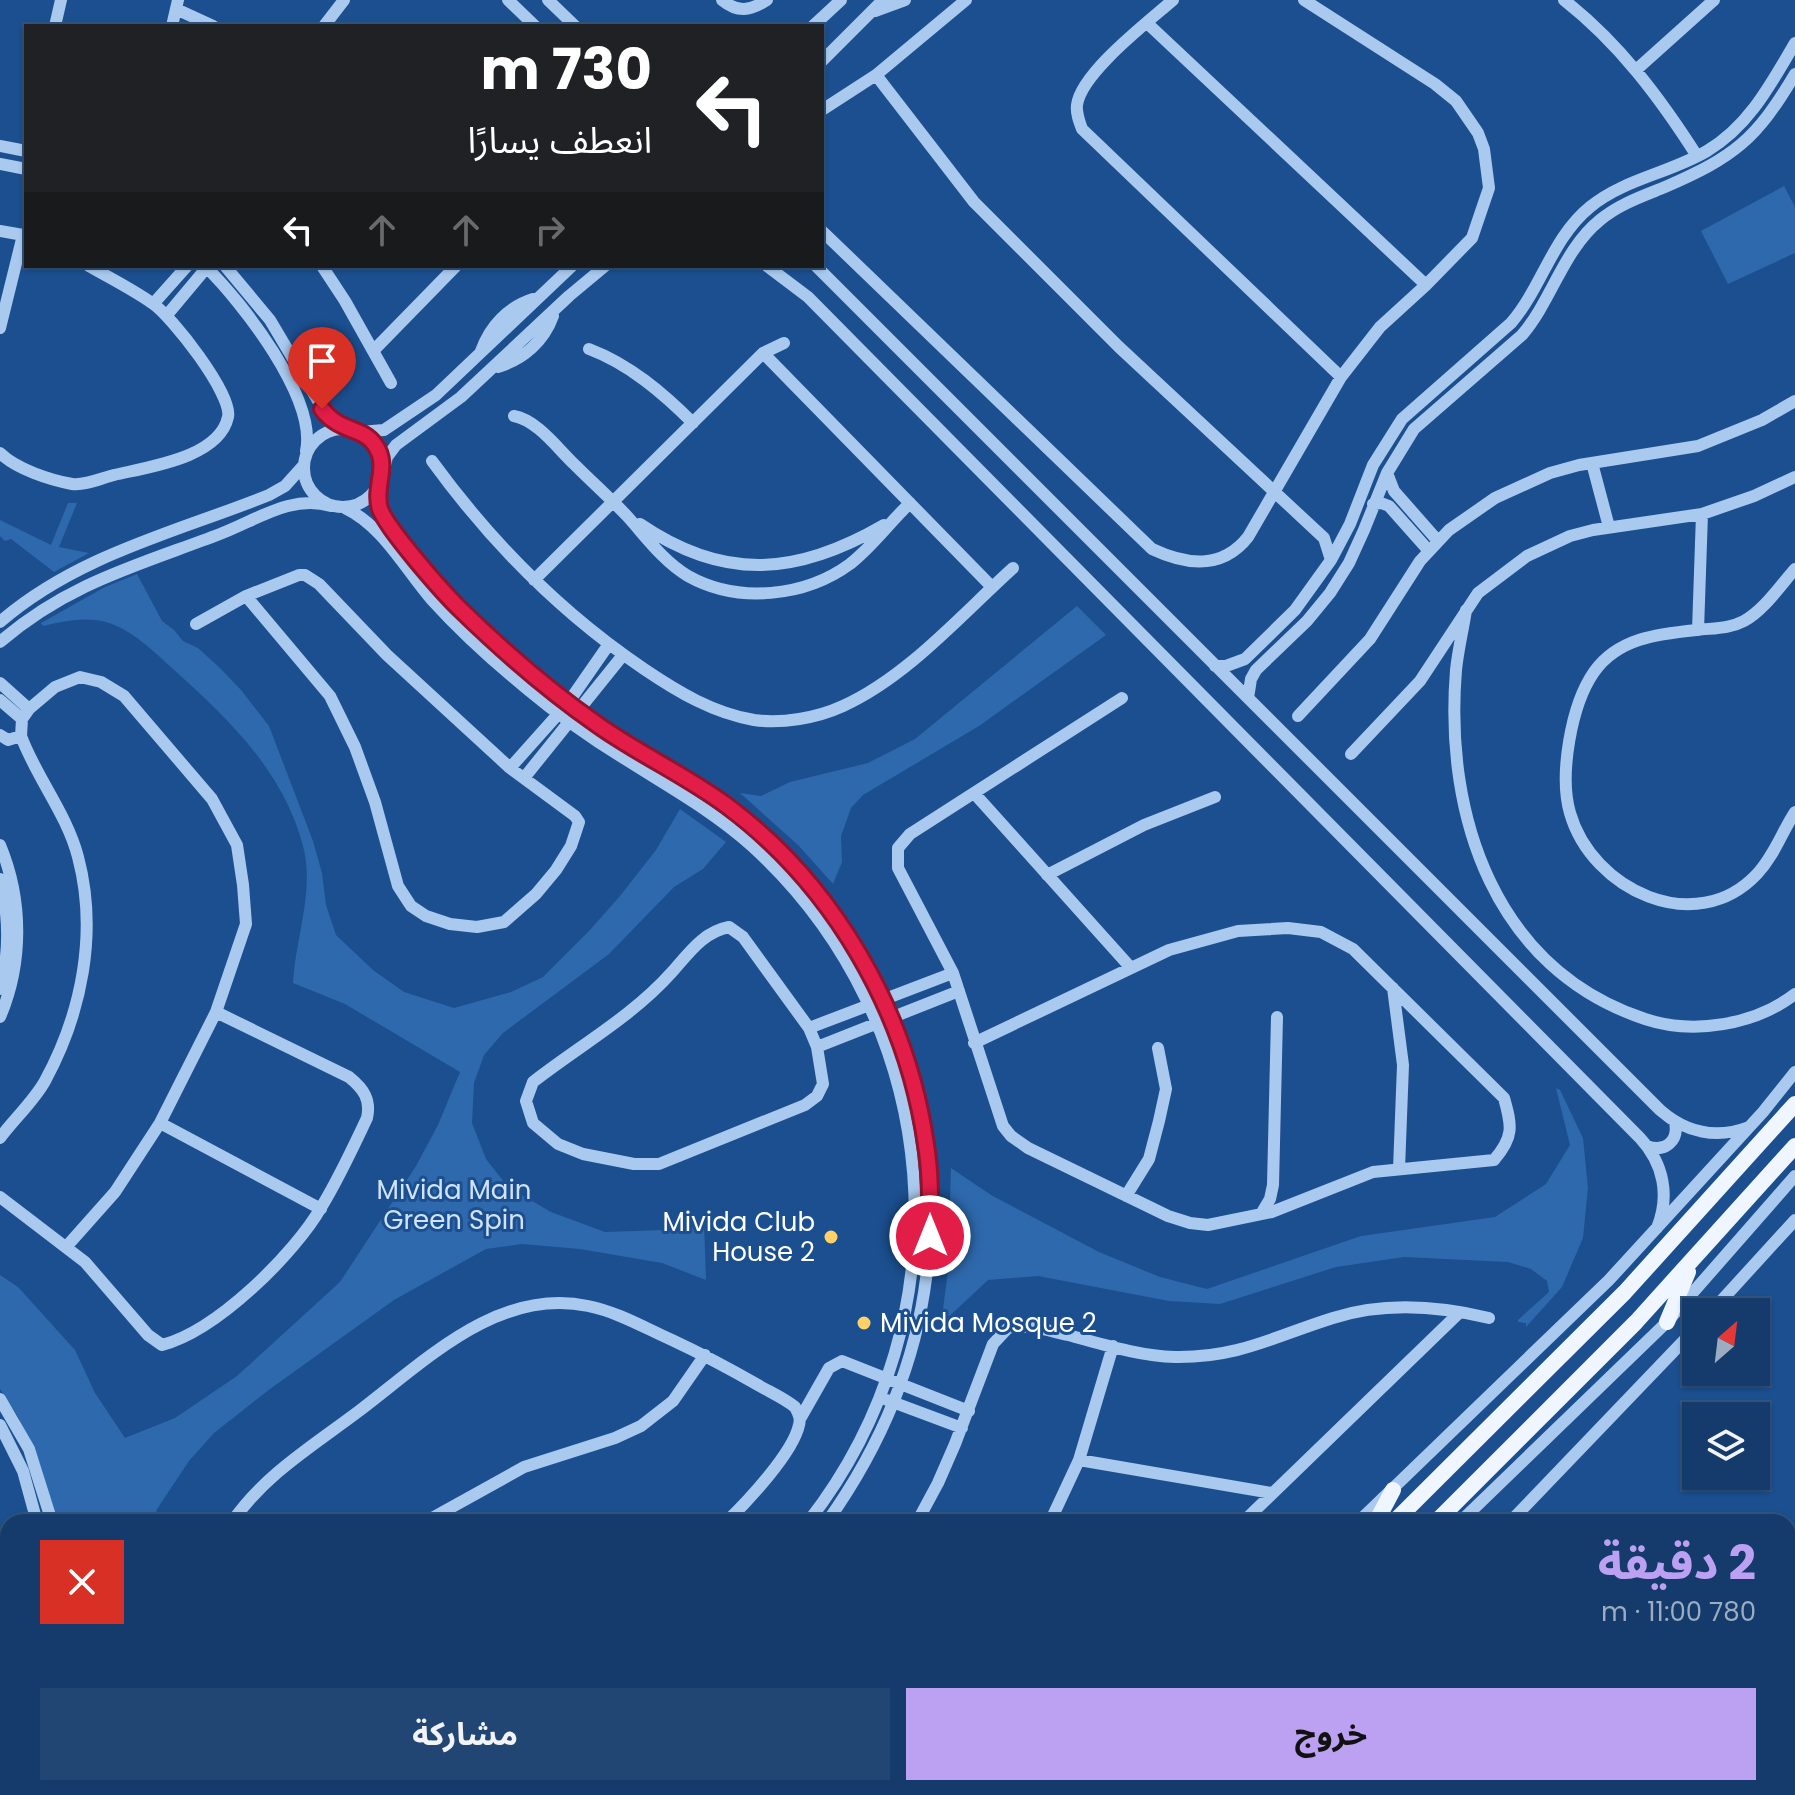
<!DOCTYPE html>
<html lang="ar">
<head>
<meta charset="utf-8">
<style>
	:root { --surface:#143b6b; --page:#214673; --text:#f1f3f6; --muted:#9dadc1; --line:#33557e; --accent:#bca0f2 }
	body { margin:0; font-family:Poppins,"Noto Sans Arabic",sans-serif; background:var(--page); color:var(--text); direction:rtl; height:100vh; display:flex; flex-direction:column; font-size:30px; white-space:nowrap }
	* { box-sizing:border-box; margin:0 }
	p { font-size:26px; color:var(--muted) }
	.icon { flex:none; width:44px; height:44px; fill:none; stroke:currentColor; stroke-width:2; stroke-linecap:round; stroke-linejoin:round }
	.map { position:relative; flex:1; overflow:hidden; direction:ltr }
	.sheet { position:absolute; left:0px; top:1514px; width:1796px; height:282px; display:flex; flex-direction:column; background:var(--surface); border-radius:24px 24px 0 0; box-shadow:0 2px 6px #0004,0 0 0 2px var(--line); direction:rtl }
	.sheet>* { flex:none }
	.top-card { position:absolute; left:24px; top:24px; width:800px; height:244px; border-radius:0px; box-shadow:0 2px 6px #0004,0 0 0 2px var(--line); direction:rtl; background:#202124; color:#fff; overflow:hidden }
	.needle { width:52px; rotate:28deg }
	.buttons { position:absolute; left:1682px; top:1298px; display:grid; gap:16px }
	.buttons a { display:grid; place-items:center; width:88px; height:88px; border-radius:0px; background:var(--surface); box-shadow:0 2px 6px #0004,0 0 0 2px var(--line); font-size:40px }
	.pin { position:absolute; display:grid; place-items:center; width:68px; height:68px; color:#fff; margin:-82px -34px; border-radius:50% 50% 50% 0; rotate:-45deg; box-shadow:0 0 8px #0007 }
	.pin .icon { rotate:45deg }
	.me { position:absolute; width:88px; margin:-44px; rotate:0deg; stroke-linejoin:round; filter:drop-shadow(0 0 6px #0008) }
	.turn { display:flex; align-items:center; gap:28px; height:168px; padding:0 40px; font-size:36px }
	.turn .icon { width:104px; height:104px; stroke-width:2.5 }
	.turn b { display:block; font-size:56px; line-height:68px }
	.lanes { display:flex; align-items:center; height:76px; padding:0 40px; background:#0003; justify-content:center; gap:40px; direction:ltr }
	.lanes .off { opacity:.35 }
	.round { display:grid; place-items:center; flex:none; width:84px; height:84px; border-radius:0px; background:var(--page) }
	.summary { display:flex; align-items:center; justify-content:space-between; height:136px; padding:0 40px }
	h1 { font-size:48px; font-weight:700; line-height:60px; color:var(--accent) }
	.button { display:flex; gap:16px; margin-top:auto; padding:16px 40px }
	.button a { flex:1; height:92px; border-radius:0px; background:var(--accent); color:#111; font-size:32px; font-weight:700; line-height:92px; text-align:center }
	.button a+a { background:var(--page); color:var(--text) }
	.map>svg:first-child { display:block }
	.park { fill:#2e69ad }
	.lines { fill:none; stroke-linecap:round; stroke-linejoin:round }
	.minor { stroke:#a9c9ee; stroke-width:12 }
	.major { stroke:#f0f6ff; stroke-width:16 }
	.route-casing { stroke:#92132f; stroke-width:20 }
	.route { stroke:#e11d48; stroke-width:14 }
	.poi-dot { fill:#ffd166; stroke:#1b4f8f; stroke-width:3 }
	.labels { text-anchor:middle; stroke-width:6; stroke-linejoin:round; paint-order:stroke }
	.park-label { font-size:26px; fill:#cfe3fa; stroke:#1b4f8f }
	.poi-label { font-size:26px; fill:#fff; stroke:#1b4f8f; text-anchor:end }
</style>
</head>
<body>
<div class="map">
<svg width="1795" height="1795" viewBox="0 0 1795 1795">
	<rect width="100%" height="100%" fill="#1b4f8f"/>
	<path class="park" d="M1784,186l11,21v46l-67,31 -27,-53z
		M68,503h9l-18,44 30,6 -35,19 -43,-33 -6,2 -5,-5v-16l51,25z
		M137,574l25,47 12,9 9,11 15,7 22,20 21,22 28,36 44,115 9,32 4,32 10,30 37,35 31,22 50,16 57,-16 32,-15 46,-46 31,-35 36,-46 24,-41 46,33 -23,27 -29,18 -65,67 -106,79 -19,22 -10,28 -2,40 14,36 22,28 43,25 54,20 59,-2 40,-8 2,58 -44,-17 -82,-14 -58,-5 -36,5 -92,51 -124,89 -56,44 -25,28 -32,48 -4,13h-97l-16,-58 -22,-47 -18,-28v-114l18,12 57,63 20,43 30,45 50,-20 62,-42 103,-94 76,-116 22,-41 22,-53 -115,-68 -52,-21c2,-43 21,-90 11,-133 -18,-76 -75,-131 -131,-181 -20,-18 -38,-37 -64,-46 -23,-7 -43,-2 -66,3l-2,-3 64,-36z
		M1077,606l29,29 -127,91 -116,69 -12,13 -10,28 1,26 -9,22 -34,-38 -59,-53 21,3 29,-14 78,-19 47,-24z
		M1556,1088l4,2 23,48 5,50 -5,50 -21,49 -36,40v-4l-8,-1v-2l31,-28 -2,-11 -16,-12 -23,-7 -104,-5 -68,10 -116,37 -51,-3 -131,-25 -50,4 -47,44 7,-53 3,-103 40,27 108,57 61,25 47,12 154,-53 134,-19 51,-33 24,-39z
		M131,1788h63l3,7h-61z"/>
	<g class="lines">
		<path class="minor" d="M508,0l27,26
			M548,0l27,26
			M722,0c16,13 28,11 45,0
			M1173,0c-25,22 -92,73 -96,105 -1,8 2,16 5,24l259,248
			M1564,0c55,43 96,98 133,156
			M176,9l37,17
			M875,11l30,-11
			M1147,23l279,262
			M55,26l6,-26
			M172,26l6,-26
			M324,26l20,-26
			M813,26l28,-26
			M822,61l61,-61
			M1636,70l78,-70
			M876,75l98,127 145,145 205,191 7,22
			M822,110l54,-35 90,-75
			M0,146l26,5
			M0,164l26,5
			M0,231l23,4
			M822,231l330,318c34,16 70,21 96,-12l93,-160 39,-50 46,-42 46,-47 17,-50 -5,-39 -6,-16 -22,-32 -21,-17 -131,-84
			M205,266c37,36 112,132 101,185
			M225,266l45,54 57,96 20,12
			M322,266l23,35 46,82
			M767,266l41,31 832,841c24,26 30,58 17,90
			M816,266l844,844c26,23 57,29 89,17
			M154,303l33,-37
			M167,315l41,-49
			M0,328l23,-93 3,2
			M589,349c40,15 74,44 104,74
			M373,351l83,-85
			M481,351c9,-25 27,-44 52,-52
			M763,353l229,234
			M498,367c26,-8 46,-26 55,-51
			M514,416c23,4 44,33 61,49 17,17 36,34 52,51 19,21 37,46 61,60 50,28 117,21 162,-12 23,-18 39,-41 60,-61
			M304 468a39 39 0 1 1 78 0a39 39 0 1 1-78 0Z
			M360,432l24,-2 52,-35 136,-129
			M0,453c16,16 50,27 72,31 12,2 30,-6 42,-9 34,-8 105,-17 114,-58 5,-22 -56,-101 -76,-114 -20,-14 -42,-25 -63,-37
			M432,461c59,81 129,152 212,208 34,23 69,44 110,51 28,4 63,-2 89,-14 64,-29 118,-91 170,-138
			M1592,463l17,64
			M1387,473l7,18 44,50
			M383,474l4,-17 9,-12 65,-48 108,-101 36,-30
			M378,487l1,18 5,11c60,81 132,153 216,210 52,36 110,62 157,104 58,52 100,114 130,184 75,176 50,353 -60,508
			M1373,504l8,-1 8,3 40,45
			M345,508c38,18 60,61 87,92 29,32 61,61 94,88 31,26 65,50 99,71 44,28 88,52 127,87 194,177 217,470 56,676
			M640,524c85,58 158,51 244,1
			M1795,569c-15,17 -31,41 -51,52 -15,8 -31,7 -47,9 -39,4 -79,8 -103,42 -23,33 -35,103 -24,141 22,77 126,126 187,61 17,-18 25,-42 38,-62
			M534,580l229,-227 21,-10
			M1466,610c-3,20 -8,40 -10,60 -12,147 39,299 189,349 48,16 110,6 150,-25
			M0,622c77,-67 177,-90 269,-127l16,-9 18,-20
			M196,624l50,-28 53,-21h6l14,9 68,71 123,113 65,48 4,6 -8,24 -15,24 -20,24 -32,28 -27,5 -27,-3 -24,-8 -15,-10 -13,-20 -23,-84 -20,-55 -25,-51 -84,-100
			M1698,630l4,-116
			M0,642c68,-59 139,-77 220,-108 37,-14 71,-40 111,-28
			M1215,666h11l19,-7 50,-49 36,-50 19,-36 23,-59 29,-46 109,-96c31,-36 41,-85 79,-116 34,-28 80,-34 117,-56 42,-25 64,-67 88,-108
			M0,683l29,26
			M1248,698l3,-19 5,-9 51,-49 23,-28 19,-30 15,-33 23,-57 27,-44 108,-94c30,-35 41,-85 78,-115 19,-16 43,-24 65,-33 69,-30 91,-47 130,-113
			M0,700l22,19
			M1298,716l72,-77 50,-78 29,-31 46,-32 55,-25 29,-8 119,-19 64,-26 33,-19
			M0,735l8,5 13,-4
			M1351,754l69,-73 58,-88 49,-37 43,-20 23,-6 109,-16 52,-18 41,-19
			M510,768l58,-65 41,-59
			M524,778l99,-123
			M974,793l157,175
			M0,845c23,55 23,118 0,172
			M1047,875l97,-50 71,-28
			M0,879c9,36 10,73 0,110
			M729,927l14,10 66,91 8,19 6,37 -6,12 -12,9 -146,59h-25l-51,-10 -25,-10 -25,-21 -7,-22 7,-19c46,-36 100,-66 139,-110 17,-19 31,-40 57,-45z
			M1393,988l10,77 -4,104
			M809,1028l144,-55
			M974,1043l195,-93 69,-19 50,-3 33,4 32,17 151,149c8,28 10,39 -10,62l-121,12 -101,40 -64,13 -18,-2 -22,-7 -140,-68 -17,-12 -8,-10 -50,-153 -55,-105v-20l12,-14 212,-136
			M817,1047l142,-56
			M160,1123l161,86
			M0,1138c14,-19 34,-37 45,-57 37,-68 53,-149 33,-224 -11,-43 -42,-80 -57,-121l1,-17 7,-10 26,-22 25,-10 21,5 23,14 88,103 25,46 6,40 3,39 -30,88 -56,111 -45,69 -48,54
			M1647,1146c18,7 32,-5 28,-24
			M1126,1196l23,-37 10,-38 7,-32 -8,-41
			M0,1197l85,65 63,73 14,10c54,-14 132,-90 160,-139 17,-28 31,-58 45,-88 4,-18 -3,-29 -18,-41l-133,-65
			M1261,1214l9,-15 3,-14 4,-168
			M1711,1312l84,-92
			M0,1399l29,50 23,73
			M887,1400l75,28
			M800,1419l29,-51 13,-7 127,50
			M0,1425l23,46 14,51
			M1079,1460l193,33
			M232,1522c32,-47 82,-77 127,-111 66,-50 139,-124 229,-105 30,6 57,22 84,34 30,14 58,29 86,45 12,7 26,13 37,22 3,6 6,11 4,18 -6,28 -52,77 -73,97
			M425,1522l99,-55 91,-29 26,-12 32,-25 32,-46
			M917,1522l21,-39 17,-39 38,-100 15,-16c19,-5 41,3 60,7 34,9 71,21 107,22 64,1 100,-21 158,-39 50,-16 106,-12 156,0
			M1050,1522l29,-62 34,-114
			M1243,1522l217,-210
			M1358,1522l251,-242 154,-168 32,-40
			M1460,1522l207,-200 128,-146
			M1510,1522l186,-194
			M0,1702l8,24
			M0,1755l8,9
			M30,1788l8,7
			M106,1788l5,7
			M121,1788l5,7
			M442,1788l2,7
			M458,1788l2,7
			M591,1788l2,7
			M741,1788l3,7
			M915,1788l6,7
			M252,1795l15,-7
			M289,1795l17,-7
			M524,1795l27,-7
			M1057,1795l9,-7
			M1171,1795l8,-7
			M1216,1795l8,-7"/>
		<path class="major" d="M1667,1322l21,-50
			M1376,1522l17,-32
			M1394,1522l231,-230 170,-188
			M1436,1522l200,-200 159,-176
			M1098,1795l8,-7
			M1144,1795l8,-7"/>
	</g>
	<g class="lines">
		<g class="route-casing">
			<path id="route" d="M322,409c18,24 40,17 53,36 15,21 -2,42 5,64 8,21 62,82 79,99 43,42 90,83 139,117 41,29 87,50 128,80 108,80 181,207 200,340 5,30 4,61 4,91"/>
		</g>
		<use href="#route" class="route"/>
	</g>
	<g class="poi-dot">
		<circle cx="831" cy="1237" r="8"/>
		<circle cx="864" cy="1323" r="8"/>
	</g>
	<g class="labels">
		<g class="park-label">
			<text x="454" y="1199">Mivida Main<tspan x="454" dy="30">Green Spin</tspan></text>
		</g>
		<g class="poi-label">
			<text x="815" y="1231">Mivida Club<tspan x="815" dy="30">House 2</tspan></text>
			<text x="880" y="1332" text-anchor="start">Mivida Mosque 2</text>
		</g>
	</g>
</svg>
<div class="buttons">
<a><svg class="needle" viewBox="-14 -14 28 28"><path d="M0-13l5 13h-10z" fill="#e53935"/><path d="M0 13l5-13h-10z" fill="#9dadc1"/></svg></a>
<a><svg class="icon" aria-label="layers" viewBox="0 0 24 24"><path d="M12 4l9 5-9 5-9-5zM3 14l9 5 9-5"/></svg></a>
</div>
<div class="pin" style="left:322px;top:409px;background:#d93025"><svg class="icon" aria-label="arrive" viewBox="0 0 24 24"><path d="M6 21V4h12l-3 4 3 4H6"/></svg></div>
<svg class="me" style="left:930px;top:1236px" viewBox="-20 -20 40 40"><circle r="17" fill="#e11d48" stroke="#fff" stroke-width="3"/><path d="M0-11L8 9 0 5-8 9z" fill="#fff"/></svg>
<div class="top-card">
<div class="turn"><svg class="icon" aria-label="left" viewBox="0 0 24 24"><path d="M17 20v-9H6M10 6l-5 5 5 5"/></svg><div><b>730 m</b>انعطف يسارًا</div></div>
<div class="lanes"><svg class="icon" aria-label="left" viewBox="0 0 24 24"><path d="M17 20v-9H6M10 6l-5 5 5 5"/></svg><svg class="icon off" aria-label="ahead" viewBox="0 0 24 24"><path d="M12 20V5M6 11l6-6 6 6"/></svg><svg class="icon off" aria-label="ahead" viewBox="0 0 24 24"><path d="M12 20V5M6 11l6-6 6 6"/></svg><svg class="icon off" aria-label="right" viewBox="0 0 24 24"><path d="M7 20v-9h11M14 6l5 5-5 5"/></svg></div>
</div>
<section class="sheet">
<div class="summary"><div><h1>2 دقيقة</h1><p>780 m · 11:00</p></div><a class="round" style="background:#d93025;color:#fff"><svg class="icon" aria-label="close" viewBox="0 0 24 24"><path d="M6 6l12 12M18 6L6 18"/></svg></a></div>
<div class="button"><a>خروج</a><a>مشاركة</a></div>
</section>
</div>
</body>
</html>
